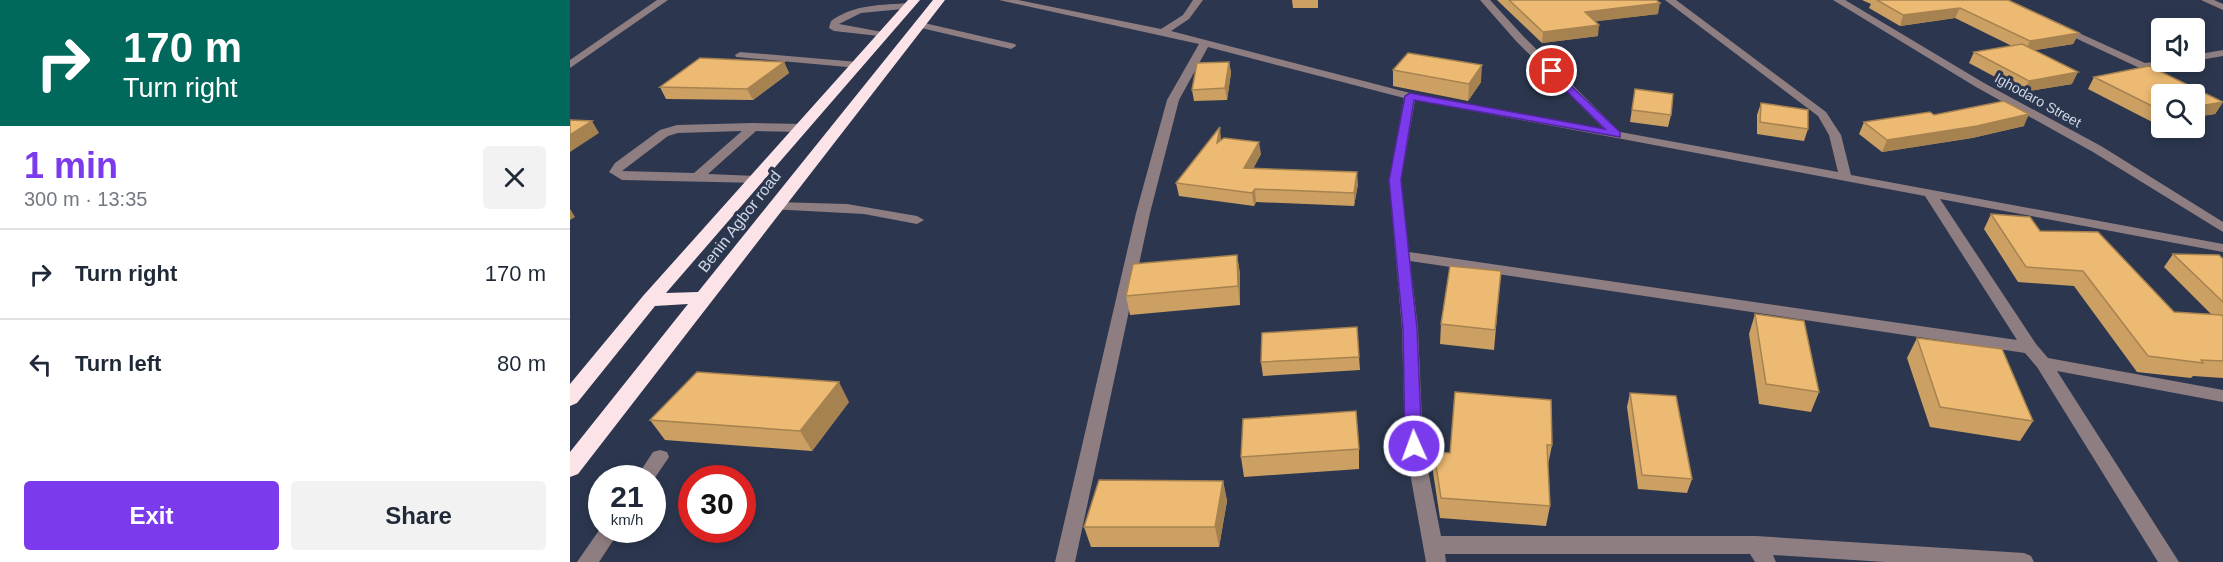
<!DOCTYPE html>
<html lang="en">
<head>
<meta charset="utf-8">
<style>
	:root { --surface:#fff; --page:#f2f2f3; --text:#1f2937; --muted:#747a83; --line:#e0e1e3; --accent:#7c3aed }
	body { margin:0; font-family:Helvetica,sans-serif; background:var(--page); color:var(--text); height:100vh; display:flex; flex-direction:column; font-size:22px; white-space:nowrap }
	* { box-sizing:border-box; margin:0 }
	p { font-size:20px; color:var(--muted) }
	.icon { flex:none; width:33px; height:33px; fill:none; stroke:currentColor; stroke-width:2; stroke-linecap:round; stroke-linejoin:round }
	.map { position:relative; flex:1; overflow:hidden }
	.panel { display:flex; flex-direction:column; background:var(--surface); width:570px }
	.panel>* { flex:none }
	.hud { background:#00695c; color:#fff; overflow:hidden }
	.tools { position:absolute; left:1581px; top:18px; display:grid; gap:12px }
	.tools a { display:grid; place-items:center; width:54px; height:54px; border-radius:6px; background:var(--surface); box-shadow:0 3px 9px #0003; font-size:30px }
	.speed { position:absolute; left:18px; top:465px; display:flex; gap:12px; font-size:30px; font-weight:700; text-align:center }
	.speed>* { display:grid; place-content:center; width:78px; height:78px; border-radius:50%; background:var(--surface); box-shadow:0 3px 9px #0003; line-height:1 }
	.speed small { font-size:15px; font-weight:400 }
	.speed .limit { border:9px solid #d22; background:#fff; color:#111 }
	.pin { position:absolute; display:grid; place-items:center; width:51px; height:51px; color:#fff; margin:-26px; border:3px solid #fff; border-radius:50%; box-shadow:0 2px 6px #0007 }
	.me { position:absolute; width:66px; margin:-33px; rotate:358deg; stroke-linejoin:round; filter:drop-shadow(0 0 4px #0008) }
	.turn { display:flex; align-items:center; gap:21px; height:126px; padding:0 24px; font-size:27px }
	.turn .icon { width:78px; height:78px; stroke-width:2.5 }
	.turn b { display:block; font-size:42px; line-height:51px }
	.round { display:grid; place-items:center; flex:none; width:63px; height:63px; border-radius:6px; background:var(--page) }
	.head { display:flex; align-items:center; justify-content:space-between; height:102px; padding:0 24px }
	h1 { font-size:36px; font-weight:700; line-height:45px; color:var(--accent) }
	.button { display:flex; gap:12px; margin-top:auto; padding:12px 24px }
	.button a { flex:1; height:69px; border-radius:6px; background:var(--accent); color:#fff; font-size:24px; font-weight:700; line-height:69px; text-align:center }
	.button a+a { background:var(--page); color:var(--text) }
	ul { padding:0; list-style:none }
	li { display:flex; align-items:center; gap:18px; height:90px; padding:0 24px; border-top:2px solid var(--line) }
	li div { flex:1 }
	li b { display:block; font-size:22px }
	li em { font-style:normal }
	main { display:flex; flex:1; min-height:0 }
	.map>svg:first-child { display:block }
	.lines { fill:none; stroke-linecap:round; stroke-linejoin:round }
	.minor { fill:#8e7e81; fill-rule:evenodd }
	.highway { fill:#fbe3e8; fill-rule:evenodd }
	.wall { fill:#cca063 }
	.shaded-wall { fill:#a68250 }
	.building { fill:#edba73; stroke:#a68250; stroke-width:1.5 }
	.route { fill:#7c3aed; stroke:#51269a; stroke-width:1.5 }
	.labels { text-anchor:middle; stroke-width:6; stroke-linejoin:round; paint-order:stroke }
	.far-street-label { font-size:14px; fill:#cfd7e6; stroke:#2c374f }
	.street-label { font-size:16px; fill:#cfd7e6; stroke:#2c374f }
</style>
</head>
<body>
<main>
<section class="panel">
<div class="hud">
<div class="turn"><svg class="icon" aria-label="right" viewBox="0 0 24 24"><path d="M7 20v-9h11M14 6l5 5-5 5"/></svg><div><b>170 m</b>Turn right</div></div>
</div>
<div class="head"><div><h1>1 min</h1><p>300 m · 13:35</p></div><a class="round"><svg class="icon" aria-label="close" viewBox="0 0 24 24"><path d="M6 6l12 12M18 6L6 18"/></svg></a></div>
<ul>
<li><svg class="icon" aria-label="right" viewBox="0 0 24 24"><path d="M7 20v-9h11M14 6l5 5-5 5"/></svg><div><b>Turn right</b></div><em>170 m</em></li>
<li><svg class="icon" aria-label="left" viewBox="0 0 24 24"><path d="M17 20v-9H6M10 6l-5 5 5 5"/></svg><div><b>Turn left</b></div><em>80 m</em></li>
</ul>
<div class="button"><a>Exit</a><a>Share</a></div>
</section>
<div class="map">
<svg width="1653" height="562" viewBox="0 0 1653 562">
	<rect width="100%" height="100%" fill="#2c374f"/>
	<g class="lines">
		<path class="minor" d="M87,0h11l-98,68v-8z
			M429,0h19l143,29 22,-14 10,-15h10l-14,19 -18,12 239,62 194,36 -88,-88 -36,-41h10l34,37 96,95 218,40 -9,-37 -11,-19 -153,-116h11l150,112 15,23 10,40 372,69v8l-283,-53 96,145 12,14 175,32v12l-166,-31 122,191h-21l-121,-195 -12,-14 -615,-92 8,68 5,116 18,91h315l268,17 7,3 3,6h-149l-112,-7 3,7h-21l-5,-8h-305l1,8h-20l-21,-117 -3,-116 -13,-149 15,-82 -196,-51 -29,53 -29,113 -75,349h-20l81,-349 31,-113 32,-56zM845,100l510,96 92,144 -608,-88 -8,-72z
			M1263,0h12l139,83 117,63 122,76v10l-130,-80 -117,-65z
			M1631,0h13l9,4v6z
			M340,3l3,1v4l-52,5 -22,11 49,9v4l-54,-6 -5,-3 2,-7c23,-17 51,-16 79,-18z
			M350,22l95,22 1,2 -5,3 -94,-22v-4z
			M1489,24l86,39 17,-2 16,1 -22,6 14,8 -9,2 -105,-49 -2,-2z
			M1653,50v6l-29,5v-6z
			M170,52l118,10 5,3 -5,3 -122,-11 -1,-2z
			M183,123l50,1 6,4 -6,4 -47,-1 -48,43 48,2 6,4 -1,3 -139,-3 -13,-8 6,-9 45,-33 17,-5zM172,131l-48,42 -72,-2 46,-35 10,-3z
			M205,202l72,2 70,12 7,4 -7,4 -53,-10 -94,-5 -2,-3 2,-3z
			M90,450l7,2 2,5 -17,25v-4h-16l17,-26z
			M32,526v4h18l-21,32h-22z"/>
		<path class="highway" d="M338,0h12l-254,293 32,-1 235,-292h12l-367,474 -8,3v-25l118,-148 -33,2 -78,97 -7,3v-22l73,-88z"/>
	</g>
	<path class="wall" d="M722,0h26v8h-25z
		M927,0h159l2,14 -63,7 3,15 -56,7z
		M1292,0h146l71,33 -6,11 -38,6 37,34 -49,8 -54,-29 5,-11 38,-6 -57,-28 -55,8 -31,-18 2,-4z
		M214,62l5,11 -36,27 -87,-1 -6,-12z
		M659,62l2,11 -4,27 -33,1 -2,-11z
		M1579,66l74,36 -8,12 -21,3v-23h-32v30l-4,1 -70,-36 6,-12z
		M823,70l88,12 -13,19 -75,-15z
		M1065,89l36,26 -3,12 -38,-5z
		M1191,103l47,26 -4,12 -47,-7v-19z
		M1364,115l90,11 -52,12 -90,14 -23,-18 5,-12z
		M651,140l40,14 -8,15 105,15 -4,22 -98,-4 -2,4 -75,-10 -3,-13z
		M1421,214l49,17 134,81 37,2 -47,-47 9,-13 50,5v119l-30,-2 -2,2 -54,-6 -63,-86 -56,-4 -34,-53z
		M667,255l3,19v31l-110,10 -4,-19z
		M931,271l-7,79 -54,-6 1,-20z
		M1185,314l64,78 -8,20 -52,-8 -10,-70z
		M1347,338l116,83 -13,20 -90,-14 -23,-69z
		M789,357l1,13 -97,6 -2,-14z
		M1060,393l62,86 -5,14 -49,-4 -11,-82z
		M981,400l1,45 -4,20 2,41 -4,20 -106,-8 -7,-46 1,-20 16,1z
		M279,402l-37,49 -147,-11 -15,-20z
		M789,449v20l-115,8 -3,-20z
		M653,481l4,20 -8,46h-128l-7,-20z"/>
	<path class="shaded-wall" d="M1090,3l-2,11 -75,9 2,-11z
		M1390,8l-5,10 -55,8 3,-11z
		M1029,25l-1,11 -56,7 1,-11z
		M1509,33l-6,11 -48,8 5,-11z
		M214,62l5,11 -36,27 -6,-11z
		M659,62l2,11 -4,27 -2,-12z
		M912,65l-1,17 -13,19 1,-17z
		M1508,72l-6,12 -49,8 6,-11z
		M1653,102l-8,12 -21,3v-10z
		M1459,114l-5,12 -52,12 -90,14 5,-12z
		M22,121l7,12 -29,19v-17z
		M650,127l1,12 -2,16 -2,-12z
		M689,142l2,12 -15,27 -2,-13z
		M787,172l1,12 -4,22v-13z
		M685,189l1,13 -2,4 -2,-13z
		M0,209l5,8 -5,3z
		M667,255l3,19v31l-2,-19z
		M269,382l10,20 -37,49 -12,-20z
		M653,481l4,20 -8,46 -4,-20z"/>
	<path class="building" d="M939,0h147l4,3 -75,9 14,13 -56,7z
		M1307,0h131l71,33 -49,8 -70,-33 -57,7z
		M1452,44l56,28 -49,9 -55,-29z
		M838,53l74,12 -13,19 -76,-14z
		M130,58l84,4 -37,27 -87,-2z
		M659,62l-4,26 -33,2 5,-27z
		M1579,66l74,36 -29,5v-13h-32v17l-68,-34z
		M1065,89l38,5 -2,21 -39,-5z
		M1434,101l25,13 -52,12 -90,14 -23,-18 66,-10 4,3z
		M1191,103l47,7v19l-48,-7z
		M0,120l22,1 -22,14z
		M650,127l-3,16 7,-5 35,4 -15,26 113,4 -3,21 -99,-4 -3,4 -76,-10z
		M1421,214l39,3 10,14 58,1 76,80 47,3 2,1v45l-22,-1 2,3 -55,-7 -65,-85 -57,-4z
		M1603,254l46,1 4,4v43z
		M667,255l1,31 -112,10 7,-32z
		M880,266l51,5 -6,59 -54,-6z
		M1185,314l49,7 15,71 -53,-8z
		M787,327l2,30 -98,5 1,-29z
		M1347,338l85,11 31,72 -93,-14z
		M127,372l142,10 -39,49 -150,-11z
		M885,392l96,8 1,45h-5l3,61 -109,-8 -7,-46 16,1z
		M1060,393l46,3 16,83 -50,-4z
		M786,411l3,38 -118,8 2,-38z
		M529,480l124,1 -8,46h-131z"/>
	<path class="route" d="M982,68l68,64v5l-206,-37 -13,80 16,149 5,117 -2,4h-12l-3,-4 -2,-117 -14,-149 16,-84 5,-3 195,36 -57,-56 -1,-2z"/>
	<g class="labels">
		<g class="far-street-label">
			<text transform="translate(1468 100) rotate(29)" y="5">Ighodaro Street</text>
		</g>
		<g class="street-label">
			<text transform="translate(169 221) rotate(-52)" y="6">Benin Agbor road</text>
		</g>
	</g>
</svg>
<div class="tools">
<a><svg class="icon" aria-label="sound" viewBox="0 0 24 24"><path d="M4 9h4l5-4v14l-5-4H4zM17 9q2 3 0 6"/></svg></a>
<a><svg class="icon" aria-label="search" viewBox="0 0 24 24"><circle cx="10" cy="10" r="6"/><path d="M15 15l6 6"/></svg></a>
</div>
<div class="speed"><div>21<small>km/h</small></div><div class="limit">30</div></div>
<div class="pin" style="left:982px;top:71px;background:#d93025"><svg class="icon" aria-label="arrive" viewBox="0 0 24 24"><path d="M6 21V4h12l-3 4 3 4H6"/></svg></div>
<svg class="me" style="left:844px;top:446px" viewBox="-20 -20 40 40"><circle r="17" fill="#7c3aed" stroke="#fff" stroke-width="3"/><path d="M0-11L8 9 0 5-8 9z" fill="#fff"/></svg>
</div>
</main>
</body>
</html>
